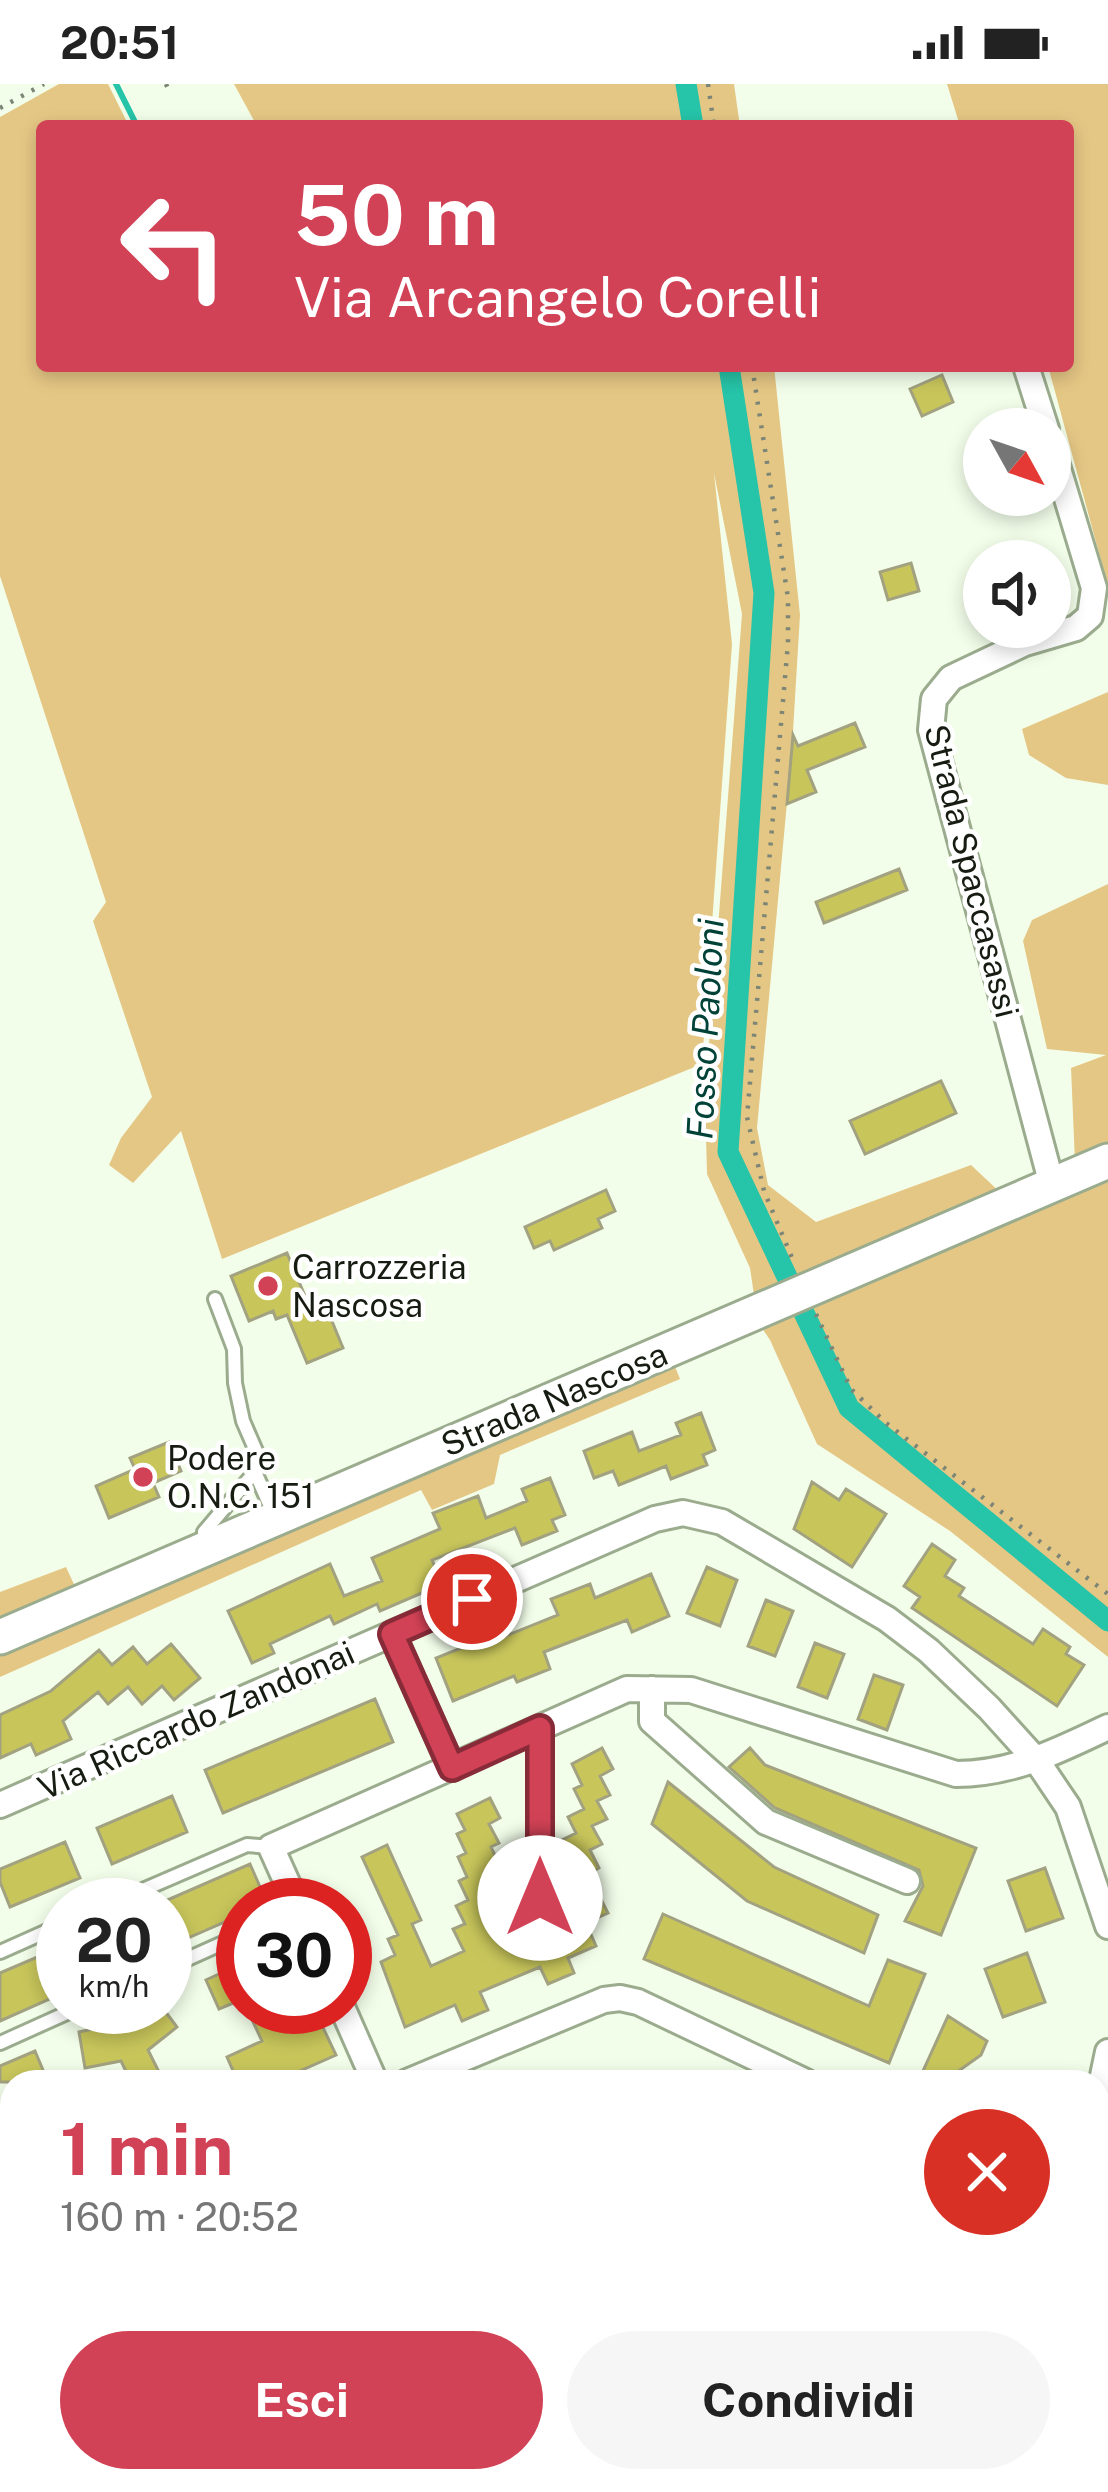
<!DOCTYPE html>
<html lang="it">
<head>
<meta charset="utf-8">
<style>
	:root { --surface:#fff; --page:#f6f6f6; --text:#222; --muted:#767676; --accent:#d24256 }
	body { margin:0; font-family:"Public Sans",sans-serif; background:var(--page); color:var(--text); height:100vh; display:flex; flex-direction:column; font-size:45px; white-space:nowrap }
	* { box-sizing:border-box; margin:0 }
	p { font-size:39px; color:var(--muted) }
	.icon { flex:none; width:66px; height:66px; fill:none; stroke:currentColor; stroke-width:2; stroke-linecap:round; stroke-linejoin:round }
	.map { position:relative; flex:1; overflow:hidden }
	.details { position:absolute; left:0px; top:1986px; width:1110px; height:423px; display:flex; flex-direction:column; background:var(--surface); border-radius:36px 36px 0 0; box-shadow:0 6px 18px #0003 }
	.details>* { flex:none }
	.guide { position:absolute; left:36px; top:36px; width:1038px; height:252px; border-radius:12px; box-shadow:0 6px 18px #0003; background:#d24256; color:#fff; overflow:hidden }
	.needle { width:78px; rotate:130deg }
	.controls { position:absolute; left:963px; top:324px; display:grid; gap:24px }
	.controls a { display:grid; place-items:center; width:108px; height:108px; border-radius:50%; background:var(--surface); box-shadow:0 6px 18px #0003; font-size:60px }
	.speed { position:absolute; left:36px; top:1794px; display:flex; gap:24px; font-size:60px; font-weight:700; text-align:center }
	.speed>* { display:grid; place-content:center; width:156px; height:156px; border-radius:50%; background:var(--surface); box-shadow:0 6px 18px #0003; line-height:1 }
	.speed small { font-size:30px; font-weight:400 }
	.speed .limit { border:18px solid #d22; background:#fff; color:#111 }
	.pin { position:absolute; display:grid; place-items:center; width:102px; height:102px; color:#fff; margin:-51px; border:6px solid #fff; border-radius:50%; box-shadow:0 3px 12px #0007 }
	.me { position:absolute; width:132px; margin:-66px; rotate:0deg; stroke-linejoin:round; filter:drop-shadow(0 0 9px #0008) }
	.turn { display:flex; align-items:center; gap:42px; height:252px; padding:0 60px; font-size:54px }
	.turn .icon { width:156px; height:156px; stroke-width:2.5 }
	.turn b { display:block; font-size:84px; line-height:102px }
	.round { display:grid; place-items:center; flex:none; width:126px; height:126px; border-radius:63px; background:var(--page) }
	.overview { display:flex; align-items:center; justify-content:space-between; height:204px; padding:0 60px }
	h1 { font-size:72px; font-weight:700; line-height:90px; color:var(--accent) }
	.button { display:flex; gap:24px; margin-top:auto; padding:24px 60px }
	.button a { flex:1; height:138px; border-radius:72px; background:var(--accent); color:#fff; font-size:48px; font-weight:700; line-height:138px; text-align:center }
	.button a+a { background:var(--page); color:var(--text) }
	.status { display:flex; justify-content:space-between; align-items:center; height:84px; padding:0 60px; background:var(--surface); direction:ltr }
	.status svg { height:33px; fill:currentColor }
	.map>svg:first-child { display:block }
	.green { fill:#e5c785 }
	.lines { fill:none; stroke-linecap:round; stroke-linejoin:round }
	.stream { stroke:#26c4a8; stroke-width:6 }
	.canal { stroke:#26c4a8; stroke-width:21 }
	.building { fill:#c8c65b; stroke:#a2a281; stroke-width:3 }
	.service-casing { stroke:#9bac8e; stroke-width:18 }
	.minor-casing { stroke:#9bac8e; stroke-width:30 }
	.tertiary-casing { stroke:#9bac8e; stroke-width:39 }
	.path { stroke:#7c8576; stroke-width:4.5; stroke-dasharray:3 9; stroke-linecap:butt }
	.service { stroke:#fff; stroke-width:12 }
	.minor { stroke:#fff; stroke-width:24 }
	.tertiary { stroke:#fff; stroke-width:33 }
	.route-casing { stroke:#882b38; stroke-width:30 }
	.route { stroke:#d24256; stroke-width:21 }
	.poi-dot { fill:#d24256; stroke:#fff; stroke-width:4.5 }
	.labels { text-anchor:middle; stroke-width:9; stroke-linejoin:round; paint-order:stroke }
	.street-label { font-size:33px; fill:#161c11; stroke:#fff }
	.poi-label { font-size:33px; fill:#161c11; stroke:#fff; text-anchor:start }
	.water-label { font-size:36px; font-style:italic; fill:#004237; stroke:#fff }
</style>
</head>
<body>
<div class="status"><b>20:51</b><svg viewBox="0 0 49 12"><path d="M0 12V9h3v3zM5 12V6h3v6zM10 12V3h3v9zM15 12V0h3v12zM26 1h20v11H26zM47 4h2v5h-2z"/></svg></div>
<div class="map">
<svg width="1108" height="2408" viewBox="0 0 1108 2408">
	<rect width="100%" height="100%" fill="#f3feea"/>
	<path class="green" d="M59,0h49l21,42h-87v240h732l26,249 -8,133 -35,380 11,57 48,37 155,-57 49,46 56,-25 -5,-118 35,-13 -59,-6 -24,-108 9,-21 76,-36v773l-158,-126 -133,-87 -47,-104 -12,-18 -8,-54 -43,-94 -2,-77 37,-483 -28,-141 18,171 -30,420 -480,195 -41,-128 -48,52 -24,-18 12,-27 31,-41 -59,-176 13,-19 -106,-326v-459z
		M234,0h500l6,42h-483z
		M947,0h161v502l-60,-220h20v-240h-108z
		M1108,608v93l-42,-7 -37,-23 -7,-26z
		M670,1270l10,25 -180,76 -6,29 -62,26 -11,-20 -421,187v-85l66,-25 18,39z
		M188,2397h118l5,11h-146z"/>
	<g class="lines">
		<path class="stream" d="M116,0l21,42"/>
		<path class="canal" d="M686,0l7,42
			M729,282l35,227 -36,559 121,256 259,213"/>
	</g>
	<path class="building" d="M942,291l11,27 -31,14 -12,-27z
		M911,479l8,28 -31,9 -8,-28z
		M855,639l10,24 -58,23 9,22 -29,12 6,-69 5,11z
		M899,785l8,21 -83,33 -8,-21z
		M941,997l15,32 -91,41 -15,-33z
		M606,1106l9,21 -17,8 4,9 -48,22 -4,-9 -16,7 -9,-21z
		M287,1169l28,67 14,-6 14,34 -36,15 -20,-48 -11,4 -3,-8 -24,10 -18,-45z
		M701,1329l14,37 -12,5 4,10 -36,14 -5,-13 -47,19 -6,-14 -19,7 -10,-27 48,-19 7,19 42,-16 -5,-12z
		M169,1358l12,29 -28,12 6,14 -50,21 -13,-32 39,-17 -5,-11z
		M550,1394l15,37 -13,5 5,11 -35,14 -7,-17 -83,32 11,24 -63,27 -3,-7 -43,20 -4,-8 -60,28 4,9 -22,10 -24,-52 102,-47 14,32 38,-15 -10,-23 68,-29 -7,-16 45,-17 8,22 41,-17 -5,-12z
		M812,1398l27,18 7,-11 40,25 -34,53 -58,-38z
		M932,1460l23,16 -10,16 19,12 -5,8 74,48 10,-15 27,18 -4,7 18,11 -27,41 -145,-98 8,-11 -16,-11z
		M707,1483l30,13 -17,46 -33,-13z
		M651,1490l18,42 -37,16 -5,-12 -83,32 6,17 -33,13 -3,-6 -61,25 -17,-43 40,-16 2,5 80,-32 -7,-16 39,-15 5,14z
		M766,1516l27,11 -18,45 -27,-10z
		M815,1559l29,11 -17,44 -29,-11z
		M171,1560l29,34 -26,22 -12,-14 -20,18 -14,-17 -20,17 -10,-12 -35,29 8,18 -35,16 -5,-11 -31,14v-43l51,-24 48,-41 13,15 21,-18 14,17z
		M874,1591l29,10 -16,45 -29,-11z
		M375,1615l18,43 -170,71 -18,-43z
		M602,1664l11,21 -13,7 10,19 -13,6 10,18 -15,7 10,18 -12,6 9,18 -11,6 20,39 -22,10 10,23 -28,12 6,15 -26,11 -8,-17 -60,25 8,18 -26,11 -7,-16 -50,22 -24,-65 14,-7 -7,-16 10,-4 -36,-78 25,-12 34,75 -9,4 19,42 33,-15 -11,-22 12,-5 -9,-18 12,-6 -9,-19 8,-4 -9,-20 8,-4 -9,-19 8,-4 -8,-16 33,-16 10,20 -11,6 10,19 -8,4 9,19 -9,4 8,17 -10,5 19,38 39,-17 14,-7 -5,-20 6,-3 -6,-19 13,-6 -9,-17 16,-8 -8,-16 16,-8 -10,-20 8,-4 -10,-21z
		M750,1664l15,17 211,83 -35,87 -36,-14 18,-35 -4,-16 -144,-62 -46,-41z
		M668,1698l106,85 104,48 -14,38 -117,-52 -95,-77z
		M172,1712l15,36 -75,32 -15,-36z
		M65,1758l15,36 -70,29 -10,-25v-13z
		M250,1780l18,41h-25v9l-78,34v-47z
		M1045,1784l18,50 -37,13 -18,-50z
		M663,1830l206,92 19,-46 37,14 -36,89 -245,-104z
		M63,1862v47l-63,28v-48z
		M1027,1869l18,49 -42,15 -18,-48z
		M243,1879v36l-24,10 -13,-29z
		M143,1923h19l15,20 -29,23 16,32h-33l-10,-21 -36,7 -6,-36 41,-9z
		M246,1923h41l10,22 22,-10 17,36 -61,27h-37l-11,-25 35,-16z
		M948,1932l39,25 -6,14 -38,27h-25z
		M35,1967l13,31h-48v-16z"/>
	<g class="lines">
		<g class="service-casing">
			<path id="service" d="M215,1215l19,50 1,34 8,38 13,30 -1,21 19,43
				M208,1457l-4,-9 51,-60
				M108,1821l139,-60 23,2
				M0,1868l63,-28
				M165,1885l78,-35
				M0,1959l80,-36"/>
		</g>
		<g class="minor-casing">
			<path id="minor" d="M1026,282l20,63
				M1050,358l44,146 -4,28 -14,12 -51,15 -74,35 -17,21 -3,31 121,455
				M392,1550l60,134
				M652,1605v32l114,101 141,59
				M0,1721l655,-286 28,-6 39,9 165,97 42,32 60,57 48,53 31,46 40,119
				M540,1814v-170
				M297,1821l-26,-58 356,-158 64,1 265,84c56,0 102,-23 152,-47
				M342,1923l33,75
				M407,1998l197,-82 16,-2 18,4 168,80
				M1098,2046l2,-40 8,-38
				M1098,2062l10,35
				M0,2172l12,-5
				M0,2332l12,27
				M1105,2368l3,-14
				M29,2397l5,11
				M594,2397l4,11
				M779,2397l5,11
				M718,2408l-3,-7 10,-4"/>
		</g>
		<g class="tertiary-casing">
			<path id="tertiary" d="M0,1553l1108,-476"/>
		</g>
		<path class="path" d="M166,0l3,7
			M708,0l6,42
			M0,24l44,-24
			M752,282l36,232v45l-41,474 17,74 31,74
			M816,1230l35,75 35,34 222,171"/>
		<use href="#service" class="service"/>
		<use href="#minor" class="minor"/>
		<use href="#tertiary" class="tertiary"/>
	</g>
	<g class="lines">
		<g class="route-casing">
			<path id="route" d="M472,1515l-80,35 60,134 88,-40v170"/>
		</g>
		<use href="#route" class="route"/>
	</g>
	<g class="poi-dot">
		<circle cx="268" cy="1202" r="12"/>
		<circle cx="143" cy="1393" r="12"/>
	</g>
	<g class="labels">
		<g class="street-label">
			<text transform="translate(972 787) rotate(76)" y="12">Strada Spaccasassi</text>
			<text transform="translate(554 1315) rotate(-23)" y="12">Strada Nascosa</text>
			<text transform="translate(196 1636) rotate(-24)" y="12">Via Riccardo Zandonai</text>
		</g>
		<g class="poi-label">
			<text x="292" y="1195">Carrozzeria<tspan x="292" dy="38">Nascosa</tspan></text>
			<text x="167" y="1386">Podere<tspan x="167" dy="38">O.N.C. 151</tspan></text>
		</g>
		<g class="water-label">
			<text transform="translate(705 945) rotate(-87)" y="13">Fosso Paoloni</text>
		</g>
	</g>
</svg>
<div class="controls">
<a><svg class="needle" viewBox="-14 -14 28 28"><path d="M0-13l5 13h-10z" fill="#e53935"/><path d="M0 13l5-13h-10z" fill="#767676"/></svg></a>
<a><svg class="icon" aria-label="sound" viewBox="0 0 24 24"><path d="M4 9h4l5-4v14l-5-4H4zM17 9q2 3 0 6"/></svg></a>
</div>
<div class="speed"><div>20<small>km/h</small></div><div class="limit">30</div></div>
<div class="pin" style="left:472px;top:1515px;background:#d93025"><svg class="icon" aria-label="arrive" viewBox="0 0 24 24"><path d="M6 21V4h12l-3 4 3 4H6"/></svg></div>
<svg class="me" style="left:540px;top:1814px" viewBox="-20 -20 40 40"><circle r="19" fill="#fff"/><path d="M0-13L10 11 0 6-10 11z" fill="#d24256"/></svg>
<div class="guide">
<div class="turn"><svg class="icon" aria-label="left" viewBox="0 0 24 24"><path d="M17 20v-9H6M10 6l-5 5 5 5"/></svg><div><b>50 m</b>Via Arcangelo Corelli</div></div>
</div>
<section class="details">
<div class="overview"><div><h1>1 min</h1><p>160 m · 20:52</p></div><a class="round" style="background:#d93025;color:#fff"><svg class="icon" aria-label="close" viewBox="0 0 24 24"><path d="M6 6l12 12M18 6L6 18"/></svg></a></div>
<div class="button"><a>Esci</a><a>Condividi</a></div>
</section>
</div>
</body>
</html>
